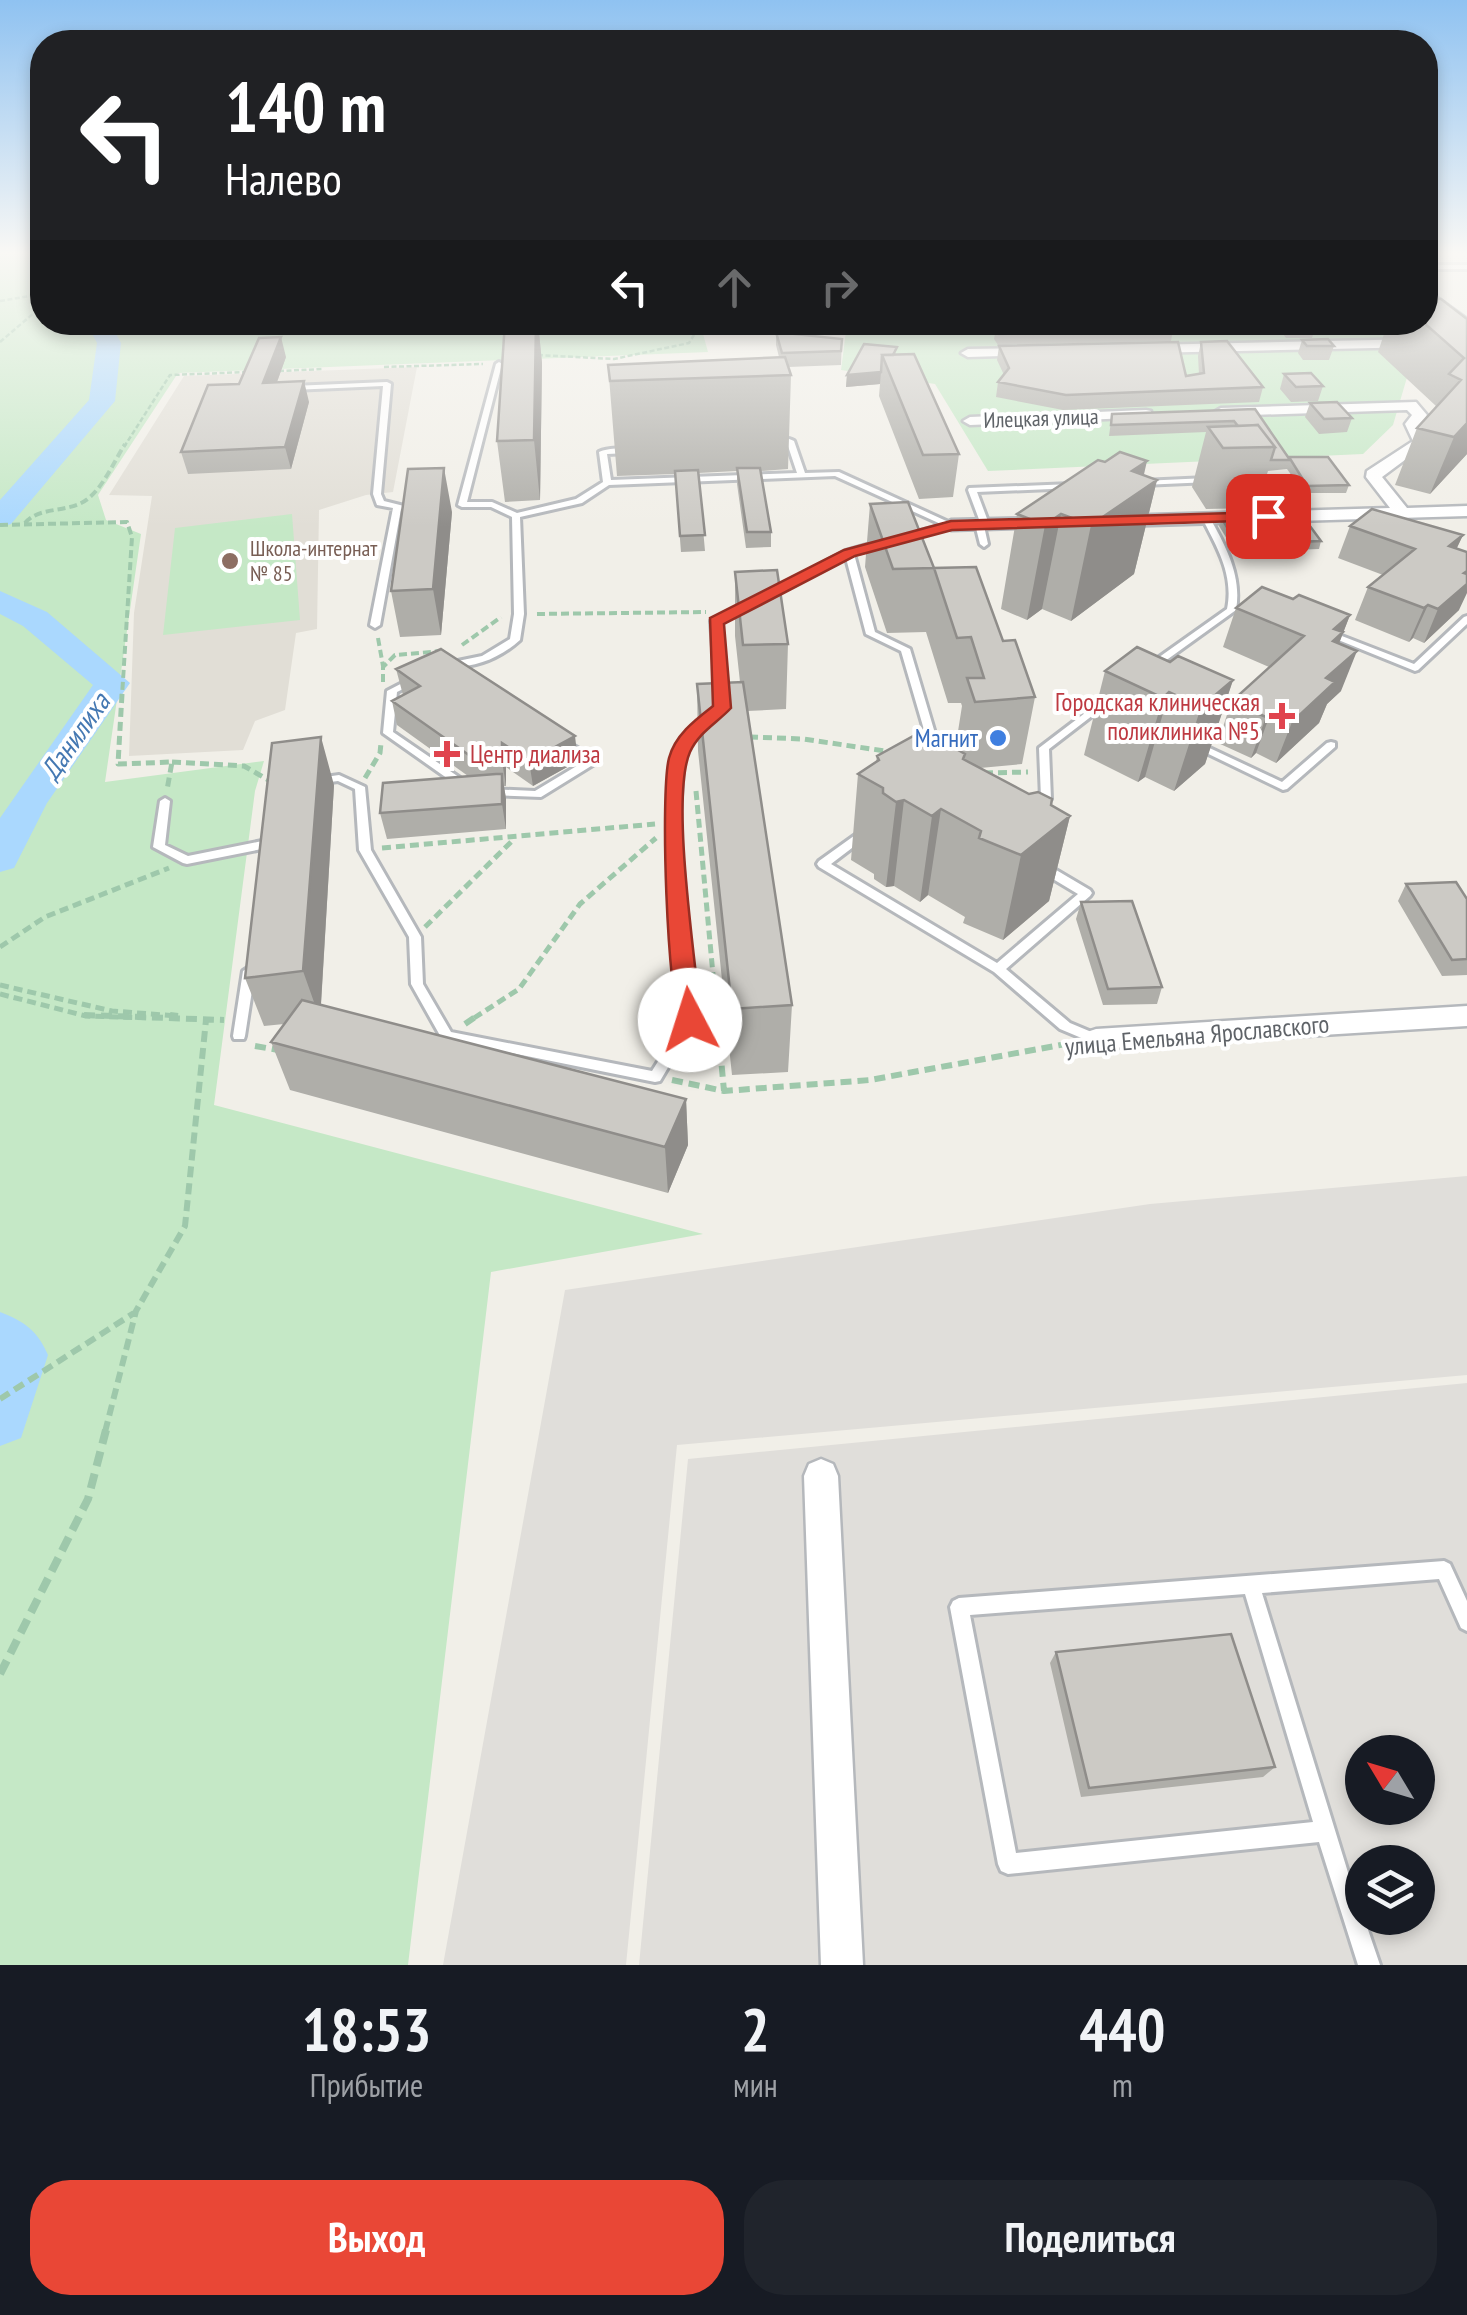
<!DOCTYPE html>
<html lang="ru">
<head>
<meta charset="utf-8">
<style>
	:root { --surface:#171b24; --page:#20242c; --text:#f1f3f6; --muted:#9ea1a6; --accent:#e94736 }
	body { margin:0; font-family:"PT Sans Narrow",sans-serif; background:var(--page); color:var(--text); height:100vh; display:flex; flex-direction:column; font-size:38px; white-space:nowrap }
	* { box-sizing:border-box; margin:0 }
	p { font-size:32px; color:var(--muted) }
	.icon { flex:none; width:55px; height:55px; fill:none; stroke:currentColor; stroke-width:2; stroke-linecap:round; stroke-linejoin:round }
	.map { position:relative; height:1965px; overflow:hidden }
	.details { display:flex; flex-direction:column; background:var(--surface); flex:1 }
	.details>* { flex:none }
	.guide { position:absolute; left:30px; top:30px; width:1408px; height:305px; border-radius:40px; box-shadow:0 5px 15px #0003; background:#202124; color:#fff; overflow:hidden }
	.needle { width:65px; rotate:308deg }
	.controls { position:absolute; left:1345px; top:1735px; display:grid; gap:20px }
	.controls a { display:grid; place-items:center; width:90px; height:90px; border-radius:50%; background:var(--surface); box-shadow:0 5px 15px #0003; font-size:50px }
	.pin { position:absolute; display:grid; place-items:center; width:85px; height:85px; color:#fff; margin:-42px; border-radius:20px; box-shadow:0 5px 15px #0006 }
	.me { position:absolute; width:110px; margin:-55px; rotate:355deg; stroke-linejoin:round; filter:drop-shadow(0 0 8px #0008) }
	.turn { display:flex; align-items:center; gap:35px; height:210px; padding:0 30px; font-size:45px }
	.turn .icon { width:130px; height:130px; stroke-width:2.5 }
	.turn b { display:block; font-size:70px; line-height:85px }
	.lanes { display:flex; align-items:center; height:95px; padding:0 30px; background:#0003; justify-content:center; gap:50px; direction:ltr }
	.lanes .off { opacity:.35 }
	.eta { display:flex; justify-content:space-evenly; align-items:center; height:170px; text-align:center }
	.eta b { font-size:60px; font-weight:800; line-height:70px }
	.cta { display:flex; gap:20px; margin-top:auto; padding:20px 30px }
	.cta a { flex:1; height:115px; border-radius:40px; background:var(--accent); color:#fff; font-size:40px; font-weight:800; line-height:115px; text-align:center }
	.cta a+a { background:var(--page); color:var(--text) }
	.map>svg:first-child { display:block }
	.industrial { fill:#e0deda; fill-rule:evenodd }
	.education { fill:#e1ded6 }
	.green { fill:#c5e8c6 }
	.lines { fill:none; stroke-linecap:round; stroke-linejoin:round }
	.river { fill:#aad8fe; fill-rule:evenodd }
	.lane-casing { stroke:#b5b8bc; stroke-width:6 }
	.street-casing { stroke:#b5b8bc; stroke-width:5 }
	.secondary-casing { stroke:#b6babf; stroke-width:5 }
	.path-far4 { stroke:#9ec8ab; stroke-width:2.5; stroke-dasharray:5 2.5; stroke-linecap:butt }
	.path-far3 { stroke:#9ec8ab; stroke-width:4; stroke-dasharray:8 4; stroke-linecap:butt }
	.path-far2 { stroke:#9ec8ab; stroke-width:5; stroke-dasharray:9 5; stroke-linecap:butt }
	.path-far1 { stroke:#9ec8ab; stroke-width:6; stroke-dasharray:11 6; stroke-linecap:butt }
	.path { stroke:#9ec8ab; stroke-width:8; stroke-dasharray:15 8; stroke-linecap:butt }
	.lane { fill:#fff; fill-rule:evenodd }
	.street { fill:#fff; fill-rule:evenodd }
	.secondary { fill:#fff; fill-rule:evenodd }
	.wall { fill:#afaea9 }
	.shaded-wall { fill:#8f8d8a }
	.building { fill:#cccac5; stroke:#8f8d8a; stroke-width:2.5 }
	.route { fill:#e94736; stroke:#972e23; stroke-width:2.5 }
	.education-dot { fill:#8d6e63; stroke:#fff; stroke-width:4 }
	.health-dot { fill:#e0444e; stroke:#fff; stroke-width:4 }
	.shop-dot { fill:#3f7fe0; stroke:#fff; stroke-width:4 }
	.labels { text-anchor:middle; stroke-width:8; stroke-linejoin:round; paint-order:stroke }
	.far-street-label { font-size:22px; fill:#5f6368; stroke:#fff }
	.far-education-label { font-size:22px; fill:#785e54; stroke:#fff; text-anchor:start }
	.health-label { font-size:25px; fill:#be3a42; stroke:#fff; text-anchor:end }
	.shop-label { font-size:25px; fill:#366cbe; stroke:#fff; text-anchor:end }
	.street-label { font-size:25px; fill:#5f6368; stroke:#fff }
	.water-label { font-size:28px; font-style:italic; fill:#4478b2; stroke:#fff }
</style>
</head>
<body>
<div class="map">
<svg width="1467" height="1965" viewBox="0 0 1467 1965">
	<rect width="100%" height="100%" fill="#f1efe8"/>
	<path class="industrial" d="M700,322l260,1 -258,10z
		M1467,1176v199l-790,70 -51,520h-183l122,-675 585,-86z
		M1467,1383v582h-828l49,-506zM1362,1752h56v56h-56zM1362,1862h56v56h-56z"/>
	<path class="education" d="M417,367l-24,125 -27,3 -47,15 -2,119 -21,4 -11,77 -30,11 -12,29 -114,6 5,-143 18,-117 -43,-1 75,-119z"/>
	<path class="green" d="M0,252h42v70l658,1 8,29 -530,21 -80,122 8,25 35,14 -36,248 159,-21 -9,30 -41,314 489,129 -212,38 -83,693h-408z
		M981,322l445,1 41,31 -59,20 -15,51 -30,29 -375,17 -53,-87 -94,-14 5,-39z
		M292,514l8,106 -137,15 12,-107z"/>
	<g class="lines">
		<path class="river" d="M86,322h24l11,21 -6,58 -104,123 -11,3v-27l89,-100 8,-57z
			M0,591l47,21 83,71 -83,120 -33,65 -14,4v-54l93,-133 -70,-59 -23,-12z
			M0,1312c24,9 38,19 48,43l-27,83 -21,8z"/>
		<g class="lane-casing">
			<path id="lane" d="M1425,265h42v4h-42z
				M499,362l3,2 -35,138h25l25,11 59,-14 27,-17 -4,-30c8,-4 26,-5 34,-1l-4,2 -22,1 4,26 186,-7 -10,-30 -14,1 -4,-2c6,-4 19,-5 25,-1l11,32 34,-1 116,53 -47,15h-6v-4l41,-11 -108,-49 -226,9 -27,18 -62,14 4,97 -4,26c-20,18 -45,28 -72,27v-4l34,-7 28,-17 4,-25 -2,-97 -21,-10h-29l-4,-2 38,-141z
				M387,382l4,2 -10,110 3,7 24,6 -7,2 -21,116 -5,3 -5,-3 23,-117 -16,-3 -4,-11 10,-108 -91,4 -4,-2 4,-2z
				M1249,477l29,6 24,31v4h-6l-24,-31 -23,-6z
				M1207,478l4,2 -1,2 -68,3 -4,-2 4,-2z
				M1072,484l4,2 -1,2 -98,4 12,32 -5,2 4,18 -4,3 -4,-3 -5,-20 5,-2 -12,-32 1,-2z
				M1203,516l7,2c16,29 32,58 26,92l-82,59h-6v-4l79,-56c7,-34 -10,-62 -25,-91z
				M881,541l4,3 -1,2 -30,8 21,78 35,17 32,108 -1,2h-8l-1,-2 -31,-106 -35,-17 -20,-76 -76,39 -8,-2 84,-44z
				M749,601l3,1v4l-31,16 5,76 -1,2h-8l-6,-79z
				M1467,616v8l-49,46 -3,1 -94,-38 2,-2h6l85,33 50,-47z
				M414,677l3,1v4l-20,10 -4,40 76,52 1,2 -1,2h-8l-78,-55 4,-42z
				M1106,697l5,3 -1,2 -61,47 2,50 -8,8h-8l-1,-2 7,-7 -2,-50z
				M710,714l5,3 -18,16 -13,23 -5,67 17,197 -36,61 -5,1 -213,-43 -31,-55 -2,-47 -50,-87 -4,-61 -17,-8 -23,3 -5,-3 1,-2 28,-4 26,12 6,63 50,87 2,47 28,48 201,39 32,-51 -17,-197 7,-67 15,-27z
				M566,741l30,18v4l-55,34 -53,-2 -5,-3 5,-3 47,2 50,-30 -23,-15v-4z
				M1331,742l4,1v4l-48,42 -4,1 -91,-44 5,-3 4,1 81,38 45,-39z
				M165,798l5,3 -5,44 23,11 79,-16 6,4 -6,4 -80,16 -4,-1 -30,-16 7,-46z
				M865,828l6,4 -2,3 -38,29 166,99 81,-69 -40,-24 -2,-3 2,-3h8l44,26 2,3 -2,3 -84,73 64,54 31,13 2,3 -2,3h-10l-31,-13 -66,-57 -175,-105 -2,-3 2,-3z
				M249,967l6,4 -10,65 -1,3h-10l-1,-3 10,-65z
				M1444,1561l6,3 17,37v30l-6,-3 -22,-49 -177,14 100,325h2l16,47h-22l-39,-123 -311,32 -7,-3 -3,-7 -48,-257 3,-6 6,-3zM1245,1594l68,228 -297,31 -46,-238z"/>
		</g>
		<g class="street-casing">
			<path id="street" d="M1467,338v8l-320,7 -7,-4 7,-4z
				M1032,348l5,1v6l-69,2 -7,-4 7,-4z
				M1416,402l11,13 -6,9 8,18 -47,35 25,31 60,-2v10l-350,10 -8,-5 8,-5 273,-8 -24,-31 1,-6 46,-30 -8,-17 7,-9 -5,-5 -186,6 -7,-4 7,-4z
				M1146,410l5,1v6l-181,8 -7,-4 7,-4z
				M1047,518l8,5 -2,4 -102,3 -8,-5 8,-5z
				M1467,1006v20l-371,23 -9,-3 -4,-7 4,-7 9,-3z
				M821,1459l12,5 5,12 25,489h-42l-17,-489 5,-12z"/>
		</g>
		<g class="secondary-casing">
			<path id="secondary" d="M1425,289l42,30v15l-42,-31z"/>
		</g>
		<path class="path-far4" d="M0,301l42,-7
			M0,342l42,-36
			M538,355l76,4 75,-16 13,-21
			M384,367l99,-3
			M279,371l44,-2
			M124,447l46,-72 78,-3"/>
		<path class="path-far3" d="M25,523c15,-18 47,-9 65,-26 14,-12 25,-37 35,-53
			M0,525l127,-3 5,15 -10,159
			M537,614l169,-2
			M378,638l5,28
			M462,645l39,-28
			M383,682v-15l12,-12 47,-4"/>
		<path class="path-far2" d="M122,694l-4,70 54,-2 -5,28
			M749,737l54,2 89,13
			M172,762l72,4 26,15
			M984,773l44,-1
			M365,778l15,-25 1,-10
			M696,791l21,227
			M382,848l273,-24
			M425,927l88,-87
			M0,947l45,-30 124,-49
			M0,985l112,26 66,5
			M0,994l86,22 65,2
			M474,1018l45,-29 61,-85 76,-66"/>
		<path class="path-far1" d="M84,1015l140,5
			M170,1015l8,1
			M717,1015l7,76
			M465,1024l13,-9
			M255,1046l23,4
			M672,1080l52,11 146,-11 196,-36
			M0,1399l134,-86
			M105,1432l31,-121 49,-85 21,-206"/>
		<path class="path" d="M0,1674l88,-175 18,-69"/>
		<use href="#lane" class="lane"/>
		<use href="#street" class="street"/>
		<use href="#secondary" class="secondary"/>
	</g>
	<path class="wall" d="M1467,319v135l-37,40 -35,-9 22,-57 19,-22 -58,-54 10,-30h37z
		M505,322h33l4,41 -2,137 -35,2 -8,-61z
		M713,322h153l-152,7z
		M1171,322l2,8 -2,11 -173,4 -4,-6 2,-11 37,-1 -3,-4z
		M1274,322h43l-5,16h-26z
		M776,332l66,7 -1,26 -53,2 3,8 -3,94 -27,2 10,61v15l-25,1 -9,-64v-13l-39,2 7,78 -24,1 -6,-78 -58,2 -9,-111 171,-8 -3,-12z
		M1302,340l32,6 -5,14h-26l-5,-7z
		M1201,342l62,45 -4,15 -196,8 -67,-13 2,-15 6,-7 -7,-15 2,-14 187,30 13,-2 -1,-18z
		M864,344l32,11 63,99 -6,43 -34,2 -40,-103 1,-12 -34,3 1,-12z
		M286,357l-9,25 32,20 -18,67 -103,5 -7,-22 58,-68z
		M1284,374l39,12 -5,15 -27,1 -11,-13z
		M1310,403l42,15 -5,14 -28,2 -14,-17z
		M1255,409l34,48 60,28 -3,8h-42l-17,-24 -19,2 -12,37 -50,1 -14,-22 14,-55 -97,4 3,-22z
		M1144,475l13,5 -23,94 -63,47 -29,-12 -15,11 -26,-11 16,-95z
		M870,504l64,64 69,73 32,56 -13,67 -42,4 90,48 -21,85 -46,39 -40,-17 2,-6 -37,-22 -8,7 -26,-16 -8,1 -12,-8v-5l-23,-14 7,-86 18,-12 1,-6 65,-8 16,2 -2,-6 6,-38 -1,-3h-13l-22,-71 -39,1 -22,-66z
		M452,512l-11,123 -41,2 -9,-46z
		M1222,519l54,5 45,17 -2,8 -84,3 -16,-26z
		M1350,526l113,9 -7,14 3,61 -35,33 -11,-5 -4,4 -54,-22 13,-33 15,-12 -45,-17z
		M735,572l53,72 -2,65 -39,2 45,294 -4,67 -56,3 -34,-324 -1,-67 43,-2 -5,-46z
		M1293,599l57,16 -11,28 2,48 -14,13 -8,19 -43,40 -20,-10 -5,5 -33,-15 13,-41 38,-35 -46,-20 13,-39z
		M1170,662l63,18 -28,84 -31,27 -29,-14 -7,5 -54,-27 21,-84z
		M396,669l182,92 -45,25 -27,-19v19h-2l2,13v30l-119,10 -7,-26 88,-37 -71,-51 -5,-24 11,-6z
		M334,785l-13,220 365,94 2,46 -20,48 -378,-103 -19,-48 13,-18 -20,2 -19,-48z
		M1406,884l61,15v76l-25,1 -44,-75z
		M1081,902l81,85 -5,17 -54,1 -27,-86z
		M1056,1652l219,115 -12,10 -182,20 -31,-134z"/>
	<path class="shaded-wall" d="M536,322h2l4,41 -2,137 -6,-60z
		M281,337l5,20 -17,47 -6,-21z
		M881,372l-1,12 -34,3 1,-12z
		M304,381l5,21 -18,67 -6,-22z
		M1467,423v31l-37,40 24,-57z
		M1147,461l-7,31 17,-12 -23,94 -63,47 20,-96 41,-54z
		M444,468l8,44 -11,123 -8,-46z
		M1061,514l-19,95 -15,11 18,-95z
		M1463,535l-15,32 1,-21z
		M1467,571v22l-8,17 -35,33 14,-34z
		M1428,605l-15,33 -4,4 15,-34z
		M1350,615l-22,57 6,-43z
		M1357,651l-16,40 -14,13 -8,19 -43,40 16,-41 34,-44z
		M1233,680l-28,84 -31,27 27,-84z
		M1169,692l-24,85 -7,5 25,-84z
		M1271,712l-15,41 -5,5 15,-41z
		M575,736l3,25 -45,25 -4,-25z
		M321,737l13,48 -14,234 -17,-48z
		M502,743l4,24v19l-4,-25z
		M502,774l4,25v30l-4,-25z
		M904,800l-10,86 -8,1 10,-85z
		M941,809l-13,86 -8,7 12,-86z
		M1070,816l-21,85 -46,39 18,-85z
		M686,1099l2,46 -20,48 -3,-46z"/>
	<path class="building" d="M1425,299h16l26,20v104l-13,14 -37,-9 44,-48 -12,-6 15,-16 -41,-36h2z
		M505,322h31l-2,118 -37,1z
		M1038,322h133l2,8 -174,4 -3,-6 45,-1z
		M776,332l66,7 -1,12 -59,2z
		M281,337l-18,46 41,-2 -19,66 -104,5 27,-67 31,-1 20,-46z
		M1328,339l6,7h-27l-5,-6z
		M1227,341l36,46 -197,8 -68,-13 11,-14 -10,-22 179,-4 8,34 18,-3 -3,-31z
		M864,344l33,3 -4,8h-11l-1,17 -34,3z
		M914,354l45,100 -36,1 -41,-100z
		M785,357l6,18 -181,6 -2,-16z
		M1311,373l12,13 -27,1 -12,-13z
		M1337,402l15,16 -28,1 -14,-16z
		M1255,409l35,51h-19l4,-13 -17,-22 -20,1 -4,-5 -123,4 1,-11z
		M1258,425l17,22 -52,1 -15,-21z
		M1120,452l27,9 -15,10 25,9 -66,45 -30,-11 -16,11 -28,-11 81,-54 7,2z
		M1289,457h39l21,28 -42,1z
		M444,468l-11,121 -42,2 17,-122z
		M737,468h23l11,64h-24z
		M698,470l7,65 -25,1 -5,-65z
		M908,502l26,66 -41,1 -23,-65z
		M1372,509l91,26 -14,11 18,6v19l-3,2 3,1v10l-29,25 -10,-4 -4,3 -56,-21 47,-38 -65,-23z
		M1271,517l5,7 31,-2 14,19 -84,3 -15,-25z
		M976,567l27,74 12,-1 20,57 -60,5 -8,-24h17l-13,-41 -14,1 -23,-70z
		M777,570l11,74 -45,1 -8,-73z
		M1262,587l31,12 6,-4 51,20 -16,14 9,3 -10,9 24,10 -31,27 9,4 -43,40 -21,-10 -5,5 -35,-15 73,-66 -68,-28z
		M1137,647l33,15 8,-6 55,24 -32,27 -32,-15 -6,6 -58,-27z
		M441,649l134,87 -46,25 -27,-18v18l-26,-1 -84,-59 28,-15 -24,-17z
		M743,682l49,323 -60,4 -35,-325z
		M917,734l25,14 9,-2 14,8 -2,5 66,35 9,-2 14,7 -1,6 19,11 -49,39 -42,-17 2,-7 -40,-22 -9,7 -28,-16 -8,2 -13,-9v-5l-25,-14 21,-14 -2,-4z
		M321,737l-18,234 -58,7 27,-235z
		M496,774h6v30l-122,9 3,-30z
		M1456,882l11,17v60l-15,1 -46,-76z
		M1132,901l30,86 -54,2 -27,-87z
		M302,1000l384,99 -21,48 -394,-105z
		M1231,1634l44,133 -186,21 -33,-136z"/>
	<linearGradient id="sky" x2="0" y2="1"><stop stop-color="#8fc2f1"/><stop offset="0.48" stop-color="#f9f8f5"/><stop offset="1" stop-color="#f9f8f5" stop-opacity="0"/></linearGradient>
	<rect width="1467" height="527" fill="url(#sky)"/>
	<path class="route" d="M1268,512l5,1v7l-321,10 -97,26 -131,68 7,84c-14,15 -32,24 -41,44 -20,46 6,211 11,268l-3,6h-17c-14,-28 -21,-234 -12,-268 6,-23 26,-38 44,-52l-3,-88 134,-68 107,-29z"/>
	<circle class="education-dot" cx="230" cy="561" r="10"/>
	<g class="health-dot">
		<path d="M1277 701h10v10h10v10h-10v10h-10v-10h-10v-10h10z"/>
		<path d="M442 739h10v10h10v10h-10v10h-10v-10h-10v-10h10z"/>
	</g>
	<circle class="shop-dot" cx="998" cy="738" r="10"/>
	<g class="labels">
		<g class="far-street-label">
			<text transform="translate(1041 418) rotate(-2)" y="8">Илецкая улица</text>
		</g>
		<g class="far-education-label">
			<text x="250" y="556">Школа-интернат<tspan x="250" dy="25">№ 85</tspan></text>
		</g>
		<g class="health-label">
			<text x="1260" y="711">Городская клиническая<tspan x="1260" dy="29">поликлиника №5</tspan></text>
			<text x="470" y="763" text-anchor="start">Центр диализа</text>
		</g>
		<g class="shop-label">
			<text x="978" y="747">Магнит</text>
		</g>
		<g class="street-label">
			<text transform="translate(1197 1035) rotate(-5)" y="9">улица Емельяна Ярославского</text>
		</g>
		<g class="water-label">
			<text transform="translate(75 736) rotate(-55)" y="10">Данилиха</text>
		</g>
	</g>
</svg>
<div class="controls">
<a><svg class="needle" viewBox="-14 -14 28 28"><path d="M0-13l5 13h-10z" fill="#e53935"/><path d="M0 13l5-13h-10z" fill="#9ea1a6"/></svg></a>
<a><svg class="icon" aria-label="layers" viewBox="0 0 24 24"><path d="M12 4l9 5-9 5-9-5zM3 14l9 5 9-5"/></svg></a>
</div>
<div class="pin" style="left:1268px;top:516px;background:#d93025"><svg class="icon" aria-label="arrive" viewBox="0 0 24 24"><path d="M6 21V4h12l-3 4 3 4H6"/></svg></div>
<svg class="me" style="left:690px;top:1020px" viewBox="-20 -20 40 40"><circle r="19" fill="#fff"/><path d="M0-13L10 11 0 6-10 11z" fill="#e94736"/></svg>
<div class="guide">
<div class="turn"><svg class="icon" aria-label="left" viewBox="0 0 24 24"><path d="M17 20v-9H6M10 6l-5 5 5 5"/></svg><div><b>140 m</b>Налево</div></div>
<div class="lanes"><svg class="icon" aria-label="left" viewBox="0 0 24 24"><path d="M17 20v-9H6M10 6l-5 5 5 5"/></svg><svg class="icon off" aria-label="ahead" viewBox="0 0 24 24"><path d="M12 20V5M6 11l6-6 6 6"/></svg><svg class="icon off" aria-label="right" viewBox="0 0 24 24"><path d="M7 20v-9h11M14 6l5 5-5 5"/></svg></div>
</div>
</div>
<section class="details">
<div class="eta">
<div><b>18:53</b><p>Прибытие</p></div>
<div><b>2</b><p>мин</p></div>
<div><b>440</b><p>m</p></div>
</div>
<div class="cta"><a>Выход</a><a>Поделиться</a></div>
</section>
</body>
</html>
